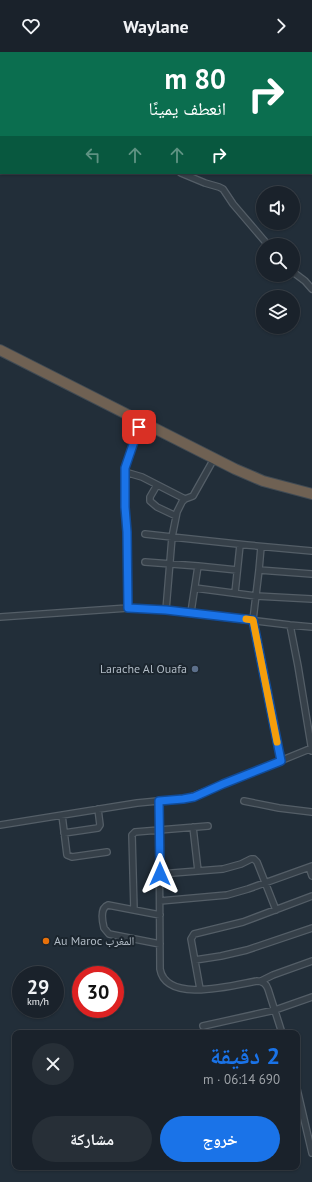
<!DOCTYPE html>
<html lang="ar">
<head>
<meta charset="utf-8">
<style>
	:root { --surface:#1a222b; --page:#272f37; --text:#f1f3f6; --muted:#9fa4a9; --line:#383f47; --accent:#1a73e8 }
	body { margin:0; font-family:"PT Sans","Noto Naskh Arabic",sans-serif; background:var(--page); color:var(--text); direction:rtl; height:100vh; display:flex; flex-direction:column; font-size:15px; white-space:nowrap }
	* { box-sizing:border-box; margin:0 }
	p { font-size:13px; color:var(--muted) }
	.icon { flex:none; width:22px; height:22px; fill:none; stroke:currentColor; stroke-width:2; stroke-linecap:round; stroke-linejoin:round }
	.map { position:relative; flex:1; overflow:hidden; direction:ltr }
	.details { position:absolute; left:12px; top:978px; width:288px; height:140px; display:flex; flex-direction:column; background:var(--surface); border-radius:8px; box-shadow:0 1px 3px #0004,0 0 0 1px var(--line); direction:rtl }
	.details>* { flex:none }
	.top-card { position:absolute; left:0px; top:0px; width:312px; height:122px; box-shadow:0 1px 3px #0004,0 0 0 1px var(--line); direction:rtl; background:#0b6e4f; color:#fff; overflow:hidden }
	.buttons { position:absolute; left:256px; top:134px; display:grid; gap:8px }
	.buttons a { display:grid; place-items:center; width:44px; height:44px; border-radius:50%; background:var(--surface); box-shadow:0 1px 3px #0004,0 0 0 1px var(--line); font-size:20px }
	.speed { position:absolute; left:12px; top:914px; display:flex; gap:8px; font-size:20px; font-weight:700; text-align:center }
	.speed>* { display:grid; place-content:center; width:52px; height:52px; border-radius:50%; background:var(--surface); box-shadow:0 1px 3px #0004,0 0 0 1px var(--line); line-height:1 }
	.speed small { font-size:10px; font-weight:400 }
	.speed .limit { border:6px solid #d22; background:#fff; color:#111 }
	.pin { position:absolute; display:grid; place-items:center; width:34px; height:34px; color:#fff; margin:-17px; border-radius:8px; box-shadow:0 2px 6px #0006 }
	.me { position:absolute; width:44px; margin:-22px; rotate:0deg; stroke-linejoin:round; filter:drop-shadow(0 0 3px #0008) }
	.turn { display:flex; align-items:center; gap:14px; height:84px; padding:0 20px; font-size:18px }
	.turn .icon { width:52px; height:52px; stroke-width:2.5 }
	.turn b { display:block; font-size:28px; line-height:34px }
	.lanes { display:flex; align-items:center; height:38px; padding:0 20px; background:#0003; justify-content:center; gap:20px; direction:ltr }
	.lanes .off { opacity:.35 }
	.round { display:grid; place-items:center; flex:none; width:42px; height:42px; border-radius:21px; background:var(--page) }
	.summary { display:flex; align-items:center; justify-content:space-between; height:68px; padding:0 20px }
	h1 { font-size:24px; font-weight:700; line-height:30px; color:var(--accent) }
	.action { display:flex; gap:8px; margin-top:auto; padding:8px 20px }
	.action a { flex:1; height:46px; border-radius:24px; background:var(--accent); color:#fff; font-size:16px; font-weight:700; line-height:46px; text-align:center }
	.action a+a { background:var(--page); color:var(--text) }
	header { display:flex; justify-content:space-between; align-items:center; height:52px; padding:0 20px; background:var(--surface); font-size:18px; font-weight:700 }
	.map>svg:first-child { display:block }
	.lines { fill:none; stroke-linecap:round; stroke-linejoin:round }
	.street-casing { stroke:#545e67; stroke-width:8 }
	.highway-casing { stroke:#414b54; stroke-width:12 }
	.street { stroke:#364049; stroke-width:5.5 }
	.highway { stroke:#6f6153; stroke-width:10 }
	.route-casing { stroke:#114b97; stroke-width:10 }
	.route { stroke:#1a73e8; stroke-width:7 }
	.slow { stroke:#f59e0b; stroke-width:7 }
	.service-dot { fill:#5c6f8a; stroke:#1b252e; stroke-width:1.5 }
	.food-dot { fill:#e8710a; stroke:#1b252e; stroke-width:1.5 }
	.labels { text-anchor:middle; stroke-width:4; stroke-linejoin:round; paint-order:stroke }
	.poi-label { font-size:12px; fill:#b1bbc5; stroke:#1b252e; text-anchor:end }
</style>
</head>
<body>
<header><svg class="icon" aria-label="forward" viewBox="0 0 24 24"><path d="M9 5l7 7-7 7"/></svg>Waylane<svg class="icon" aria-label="heart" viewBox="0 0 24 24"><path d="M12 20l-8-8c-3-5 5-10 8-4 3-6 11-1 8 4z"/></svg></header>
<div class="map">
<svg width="312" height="1130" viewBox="0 0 312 1130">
	<rect width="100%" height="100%" fill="#222e39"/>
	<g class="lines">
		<g class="street-casing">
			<path id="street" d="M3,0l1,1
				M275,0l1,1
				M43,1l1,-1
				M311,38l1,1
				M0,45l1,-1
				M0,79h1
				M181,121l24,10 14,4 4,2 10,15 35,41
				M293,220l12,9 7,8
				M211,412l-18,32 -8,3 -3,3 -5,10 -5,25 75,8 65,6
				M125,420l17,5 43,22
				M157,433l-7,12v4l7,6 19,9
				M145,482l27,3 -6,73
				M261,495l-2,23 53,4
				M145,510l53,4 -7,46
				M198,514l39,4
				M259,518l-6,50 28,141
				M195,536l61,8 56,3
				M235,541l5,-48
				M128,556l-1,-76 -2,-25v-39l14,-41
				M0,565l128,-9 38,2 124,15 22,2
				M290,573l8,41 14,85
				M159,749l1,168c6,35 74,16 97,12 5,0 9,2 11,8l14,44
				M244,749l35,7 33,4
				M62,763l5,40 5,2 35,-5
				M0,773l137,-22 52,-5 123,-50
				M193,775l5,44
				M64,781l34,-5 2,-3 -2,-16
				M309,815l3,9
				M160,822l63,-5 18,-5 10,-5h3l3,3 19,48
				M160,849l67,-6 21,-6 64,-23
				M134,858l-2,-75 3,-3 73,-6
				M160,892l-51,-10 -5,-6c-2,-8 -4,-20 4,-23l52,10
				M195,908l26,-4 26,-6 65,-22
				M261,929l12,-6 39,-14
				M200,937l-9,-50 3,-5 49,-12 69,-26
				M203,974l72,-16 37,-13
				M297,1037l15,64"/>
		</g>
		<g class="highway-casing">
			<path id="highway" d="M0,298l235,119 28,12 49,13"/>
		</g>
		<use href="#street" class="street"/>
		<use href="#highway" class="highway"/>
	</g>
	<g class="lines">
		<g class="route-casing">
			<path id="route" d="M139,375l-14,41v39l2,25 1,76 38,2 87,10 28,141 -58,23 -29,13 -11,2 -24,2 1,73"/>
		</g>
		<use href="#route" class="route"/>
		<path class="slow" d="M246,567l7,1 24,122"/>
	</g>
	<circle class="service-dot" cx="195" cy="617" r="4"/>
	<circle class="food-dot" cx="46" cy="889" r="4"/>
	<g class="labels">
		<g class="poi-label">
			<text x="187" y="621">Larache Al Ouafa</text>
			<text x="54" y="893" text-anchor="start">Au Maroc المغرب</text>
		</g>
	</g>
</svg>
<div class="buttons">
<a><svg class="icon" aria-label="sound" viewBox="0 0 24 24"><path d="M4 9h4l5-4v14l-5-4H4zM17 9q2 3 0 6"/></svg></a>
<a><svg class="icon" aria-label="search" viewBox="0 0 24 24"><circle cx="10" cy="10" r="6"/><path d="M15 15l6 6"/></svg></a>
<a><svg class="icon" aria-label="layers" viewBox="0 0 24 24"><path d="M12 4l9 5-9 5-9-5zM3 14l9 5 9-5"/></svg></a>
</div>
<div class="speed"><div>29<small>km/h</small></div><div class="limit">30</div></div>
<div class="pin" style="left:139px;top:375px;background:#d93025"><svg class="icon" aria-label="arrive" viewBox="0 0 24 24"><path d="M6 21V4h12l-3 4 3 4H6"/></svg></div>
<svg class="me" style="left:160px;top:822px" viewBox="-20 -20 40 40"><path d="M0-17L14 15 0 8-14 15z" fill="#1a73e8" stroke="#fff" stroke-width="4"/></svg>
<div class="top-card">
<div class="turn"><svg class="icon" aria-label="right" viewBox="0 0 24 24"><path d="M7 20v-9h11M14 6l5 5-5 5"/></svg><div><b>80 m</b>انعطف يمينًا</div></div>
<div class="lanes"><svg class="icon off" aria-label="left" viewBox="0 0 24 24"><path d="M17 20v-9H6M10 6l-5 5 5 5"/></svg><svg class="icon off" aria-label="ahead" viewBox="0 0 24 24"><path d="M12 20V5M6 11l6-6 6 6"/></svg><svg class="icon off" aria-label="ahead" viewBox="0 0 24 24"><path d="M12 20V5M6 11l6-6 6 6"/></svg><svg class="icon" aria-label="right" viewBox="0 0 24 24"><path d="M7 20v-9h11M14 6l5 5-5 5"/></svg></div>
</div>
<section class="details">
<div class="summary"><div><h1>2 دقيقة</h1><p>690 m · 06:14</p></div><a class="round"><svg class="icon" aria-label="close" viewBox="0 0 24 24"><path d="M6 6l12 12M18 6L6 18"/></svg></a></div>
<div class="action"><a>خروج</a><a>مشاركة</a></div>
</section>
</div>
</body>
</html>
